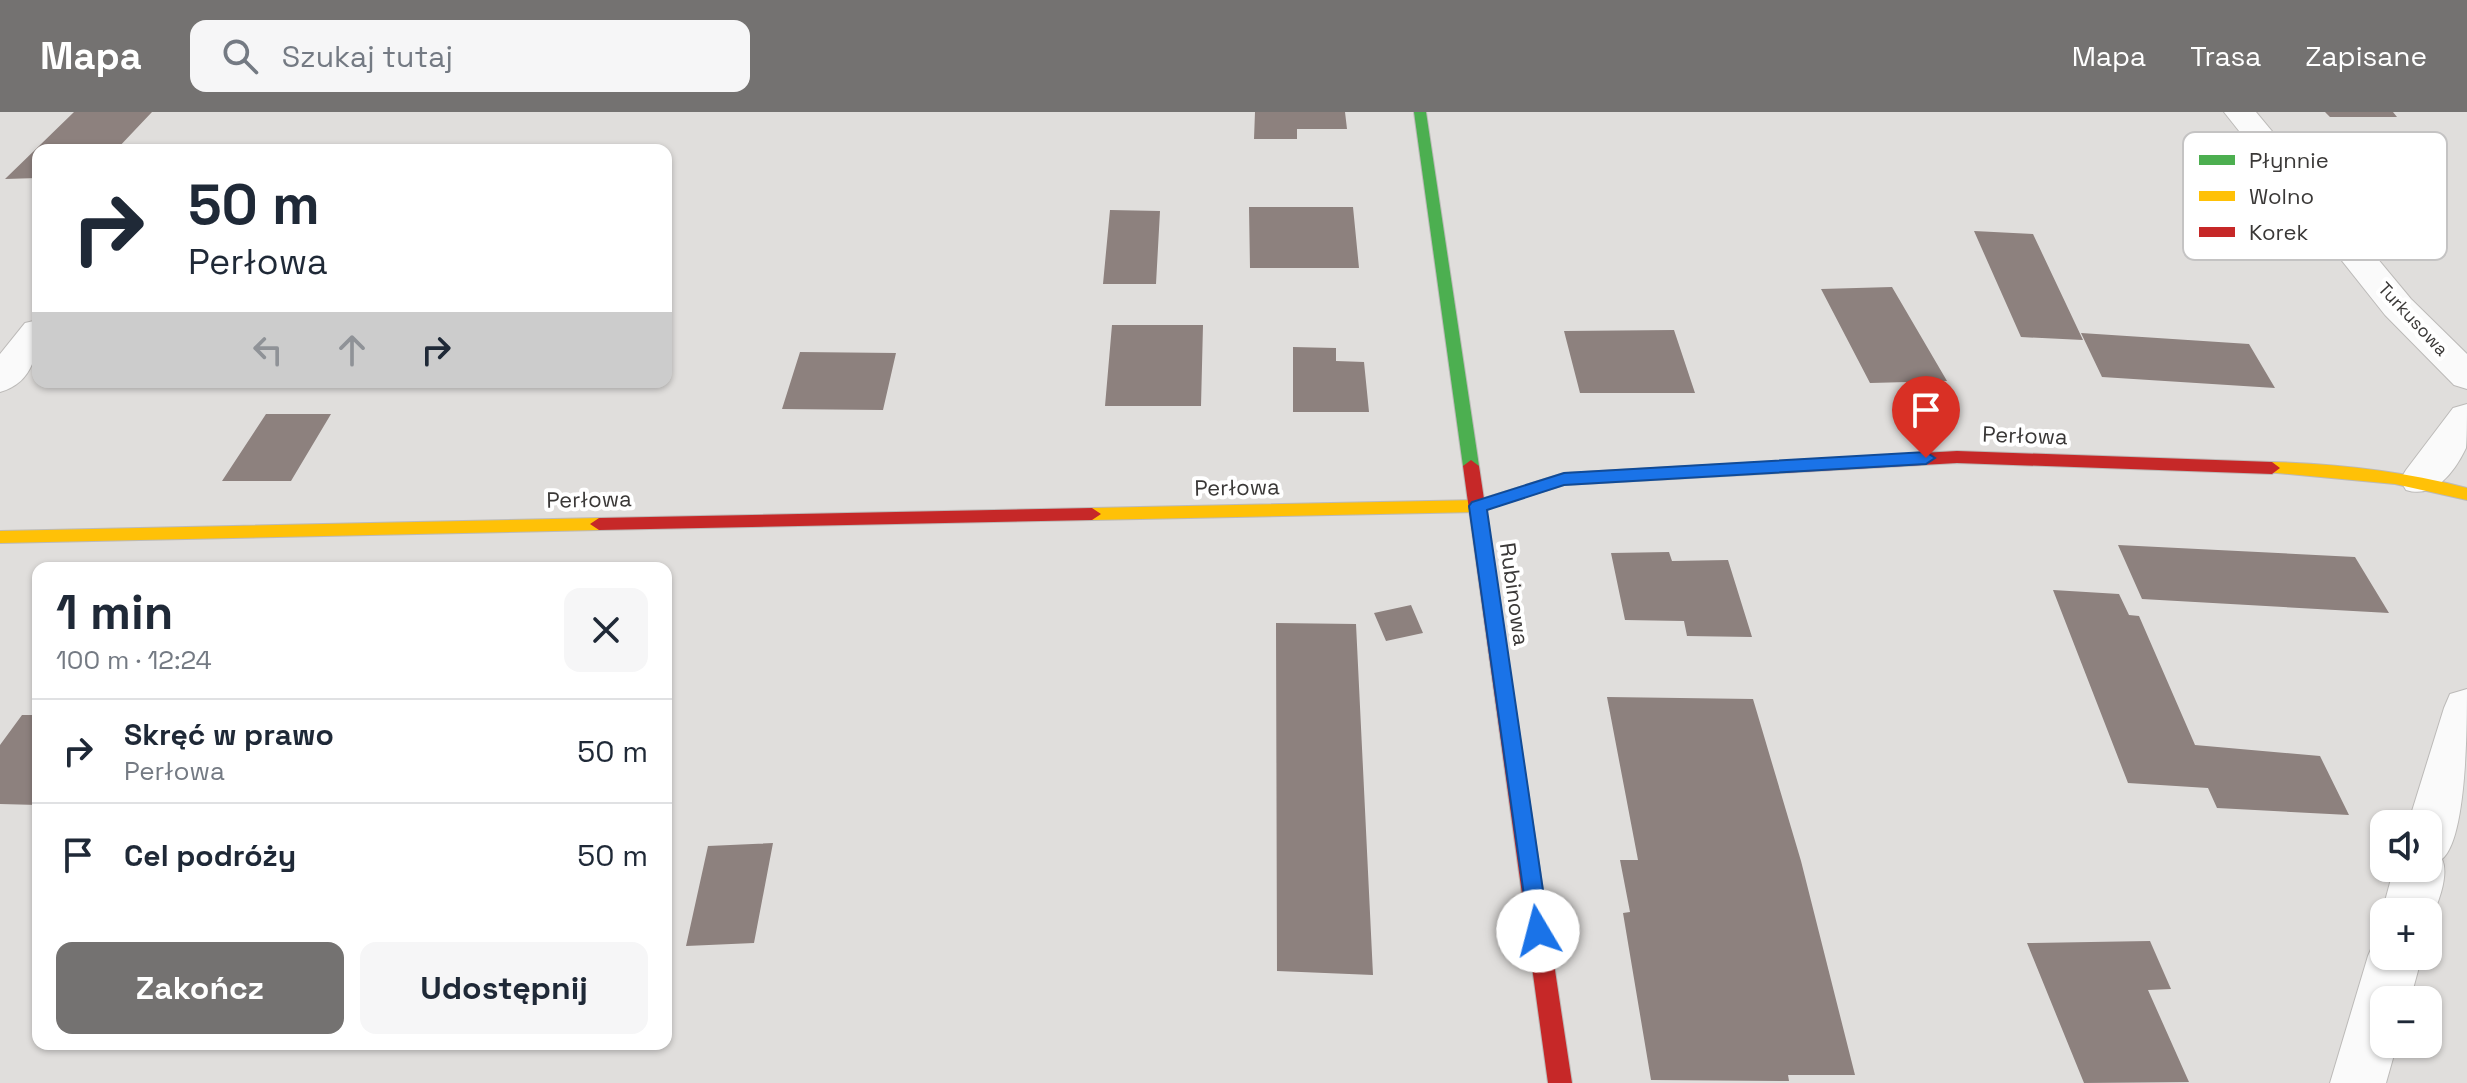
<!DOCTYPE html>
<html lang="pl">
<head>
<meta charset="utf-8">
<style>
	:root { --surface:#fff; --page:#f6f6f7; --text:#1f2937; --muted:#747a83; --line:#e0e1e3; --accent:#747271 }
	body { margin:0; font-family:"Space Grotesk",sans-serif; background:var(--page); color:var(--text); height:100vh; display:flex; flex-direction:column; font-size:30px; white-space:nowrap }
	* { box-sizing:border-box; margin:0 }
	p { font-size:26px; color:var(--muted) }
	.icon { flex:none; width:44px; height:44px; fill:none; stroke:currentColor; stroke-width:2; stroke-linecap:round; stroke-linejoin:round }
	.map { position:relative; flex:1; overflow:hidden }
	.sheet { position:absolute; left:32px; top:450px; width:640px; height:488px; display:flex; flex-direction:column; background:var(--surface); border-radius:16px; box-shadow:0 2px 6px #0004 }
	.sheet>* { flex:none }
	.guide { position:absolute; left:32px; top:32px; width:640px; height:244px; border-radius:16px; box-shadow:0 2px 6px #0004; background:#fff; color:var(--text); overflow:hidden }
	.buttons { position:absolute; left:2370px; top:698px; display:grid; gap:16px }
	.buttons a { display:grid; place-items:center; width:72px; height:72px; border-radius:16px; background:var(--surface); box-shadow:0 2px 6px #0004; font-size:40px }
	.pin { position:absolute; display:grid; place-items:center; width:68px; height:68px; color:#fff; margin:-82px -34px; border-radius:50% 50% 50% 0; rotate:-45deg; box-shadow:0 0 8px #0007 }
	.pin .icon { rotate:45deg }
	.me { position:absolute; width:88px; margin:-44px; rotate:352deg; stroke-linejoin:round; filter:drop-shadow(0 0 6px #0008) }
	.turn { display:flex; align-items:center; gap:28px; height:168px; padding:0 24px; font-size:36px }
	.turn .icon { width:104px; height:104px; stroke-width:2.5 }
	.turn b { display:block; font-size:56px; line-height:68px }
	.lanes { display:flex; align-items:center; height:76px; padding:0 24px; background:#0003; justify-content:center; gap:40px; direction:ltr }
	.lanes .off { opacity:.35 }
	.round { display:grid; place-items:center; flex:none; width:84px; height:84px; border-radius:16px; background:var(--page) }
	.headline { display:flex; align-items:center; justify-content:space-between; height:136px; padding:0 24px }
	h1 { font-size:48px; font-weight:800; line-height:60px }
	.cta { display:flex; gap:16px; margin-top:auto; padding:16px 24px }
	.cta a { flex:1; height:92px; border-radius:16px; background:var(--accent); color:#fff; font-size:32px; font-weight:800; line-height:92px; text-align:center }
	.cta a+a { background:var(--page); color:var(--text) }
	ul { padding:0; list-style:none }
	li { display:flex; align-items:center; gap:24px; height:104px; padding:0 24px; border-top:2px solid var(--line) }
	li div { flex:1 }
	li b { display:block; font-size:30px }
	li em { font-style:normal }
	header { display:flex; align-items:center; gap:48px; box-sizing:border-box; height:112px; padding:0 40px; background:var(--accent); color:#fff }
	header strong { font-size:38px }
	nav { display:flex; gap:44px; margin-inline-start:auto; font-size:28px }
	.search { width:560px; height:72px; background:var(--page); display:flex; align-items:center; gap:20px; box-sizing:border-box; padding:0 28px; border-radius:16px; color:var(--muted); font-size:30px }
	.map>svg:first-child { display:block }
	.building { fill:#8d817e }
	.lines { fill:none; stroke-linecap:round; stroke-linejoin:round }
	.street-casing { stroke:#bcbab8; stroke-width:2 }
	.fast-casing { stroke:#bcbab8; stroke-width:2 }
	.slow-casing { stroke:#bcbab8; stroke-width:2 }
	.jam-casing { stroke:#bcbab8; stroke-width:2 }
	.street { fill:#fafafa; fill-rule:evenodd }
	.fast { fill:#4caf50; fill-rule:evenodd }
	.slow { fill:#ffc107; fill-rule:evenodd }
	.jam { fill:#c62828; fill-rule:evenodd }
	.route { fill:#1a73e8; stroke:#114b97; stroke-width:2 }
	.labels { text-anchor:middle; stroke-width:8; stroke-linejoin:round; paint-order:stroke }
	.far-street-label { font-size:18px; fill:#3a3837; stroke:#fff }
	.street-label { font-size:22px; fill:#3a3837; stroke:#fff }
	.key { fill:#fff; stroke:#c4c3c3; stroke-width:2 }
	.key-label { font-size:22px; fill:#3a3837 }
</style>
</head>
<body>
<header>
<strong>Mapa</strong>
<div class="search"><svg class="icon" aria-label="search" viewBox="0 0 24 24"><circle cx="10" cy="10" r="6"/><path d="M15 15l6 6"/></svg>Szukaj tutaj</div>
<nav><a>Mapa</a><a>Trasa</a><a>Zapisane</a></nav>
</header>
<div class="map">
<svg width="2467" height="971" viewBox="0 0 2467 971">
	<rect width="100%" height="100%" fill="#e0dedc"/>
	<path class="building" d="M74,0h78l-36,38h-78v28l-33,1z
		M1255,0h90l2,17h-50v10h-43z
		M2325,0h68l4,5h-67z
		M1249,95h104l6,61h-109z
		M1110,98l50,1 -4,73h-53z
		M1974,119l59,3 50,106 -62,-3z
		M1892,175l55,94 -77,2 -49,-94z
		M1112,213h91l-2,81h-96z
		M1674,218l21,63h-115l-16,-62z
		M2081,221l168,11 26,44 -173,-11z
		M1293,235l43,1v13l28,1 5,50h-76z
		M800,240l96,1 -13,57 -101,-1z
		M266,302h65l-40,67h-69z
		M2118,433l237,12 34,56 -247,-14z
		M1669,440l3,9 56,-1 24,77 -65,-1 -3,-15 -59,-1 -14,-67z
		M2053,478l66,4 10,21 10,1 56,129 125,11 29,59 -132,-7 -9,-20 -80,-5z
		M1411,493l12,28 -37,8 -12,-28z
		M1276,511l80,1 17,351 -96,-4z
		M1607,585l146,2 48,162 54,214h-67l1,6 -138,-1 -28,-167 7,-1 -10,-52h18z
		M22,603h16v90l-38,-1v-59z
		M773,731l-19,100 -68,3 22,-100z
		M2150,829l21,48 -23,1 41,92 -105,1 -57,-140z"/>
	<g class="lines">
		<g class="street-casing">
			<path id="street" d="M2224,0h32l155,187 56,55v35l-13,-4 -69,-70z
				M38,208c0,31 -3,62 -38,72v-38l25,-31z
				M2467,292c0,13 0,33 -1,44 -12,25 -32,51 -60,42l-6,-10 6,-10 47,-62z
				M2467,577c0,36 0,150 -25,170 8,18 -6,49 -14,67v-14h-44v5l-2,-5 12,-44h34v-44h-20l36,-116 6,-14z
				M2384,823v21h38l-12,44h-26v44h13l-11,39h-56l38,-127 8,-18z"/>
		</g>
		<g class="fast-casing">
			<path id="fast" d="M1414,0h12l53,354 -8,6 -8,-6z"/>
		</g>
		<g class="slow-casing">
			<path id="slow" d="M1781,349l8,6 -8,6 -217,12 -86,27 -386,8 -9,-6 9,-6 386,-8 86,-27z
				M2272,350c66,2 131,9 195,26v12l-72,-16 -129,-12 -2,-4z
				M599,406l9,6 -9,6 -599,13v-12z"/>
		</g>
		<g class="jam-casing">
			<path id="jam" d="M1957,339l315,11 8,6 -8,6 -315,-11 -176,10 -8,-6 8,-6z
				M1471,348l8,6 93,617h-24l-85,-617z
				M1092,396l9,6 -9,6 -493,10 -9,-6 9,-6z"/>
		</g>
		<use href="#street" class="street"/>
		<use href="#fast" class="fast"/>
		<use href="#slow" class="slow"/>
		<use href="#jam" class="jam"/>
	</g>
	<path class="route" d="M1926,340l9,6 -9,6 -362,21 -77,25 62,421 -3,7 -8,3 -8,-3 -61,-432 3,-4 92,-29z"/>
	<g class="labels">
		<g class="far-street-label">
			<text transform="translate(2413 207) rotate(47)" y="6">Turkusowa</text>
		</g>
		<g class="street-label">
			<text transform="translate(2025 323) rotate(2)" y="8">Perłowa</text>
			<text transform="translate(1237 375) rotate(-1)" y="8">Perłowa</text>
			<text transform="translate(589 387) rotate(-1)" y="8">Perłowa</text>
			<text transform="translate(1515 482) rotate(82)" y="8">Rubinowa</text>
		</g>
	</g>
	<rect x="2183" y="20" width="264" height="128" rx="12" class="key"/>
	<rect x="2199" y="43" width="36" height="10" fill="#4caf50"/>
	<rect x="2199" y="79" width="36" height="10" fill="#ffc107"/>
	<rect x="2199" y="115" width="36" height="10" fill="#c62828"/>
	<g class="key-label">
		<text x="2249" y="56">Płynnie</text>
		<text x="2249" y="92">Wolno</text>
		<text x="2249" y="128">Korek</text>
	</g>
</svg>
<div class="buttons">
<a><svg class="icon" aria-label="sound" viewBox="0 0 24 24"><path d="M4 9h4l5-4v14l-5-4H4zM17 9q2 3 0 6"/></svg></a>
<a>+</a>
<a>−</a>
</div>
<div class="pin" style="left:1926px;top:346px;background:#d93025"><svg class="icon" aria-label="arrive" viewBox="0 0 24 24"><path d="M6 21V4h12l-3 4 3 4H6"/></svg></div>
<svg class="me" style="left:1538px;top:819px" viewBox="-20 -20 40 40"><circle r="19" fill="#fff"/><path d="M0-13L10 11 0 6-10 11z" fill="#1a73e8"/></svg>
<div class="guide">
<div class="turn"><svg class="icon" aria-label="right" viewBox="0 0 24 24"><path d="M7 20v-9h11M14 6l5 5-5 5"/></svg><div><b>50 m</b>Perłowa</div></div>
<div class="lanes"><svg class="icon off" aria-label="left" viewBox="0 0 24 24"><path d="M17 20v-9H6M10 6l-5 5 5 5"/></svg><svg class="icon off" aria-label="ahead" viewBox="0 0 24 24"><path d="M12 20V5M6 11l6-6 6 6"/></svg><svg class="icon" aria-label="right" viewBox="0 0 24 24"><path d="M7 20v-9h11M14 6l5 5-5 5"/></svg></div>
</div>
<section class="sheet">
<div class="headline"><div><h1>1 min</h1><p>100 m · 12:24</p></div><a class="round"><svg class="icon" aria-label="close" viewBox="0 0 24 24"><path d="M6 6l12 12M18 6L6 18"/></svg></a></div>
<ul>
<li><svg class="icon" aria-label="right" viewBox="0 0 24 24"><path d="M7 20v-9h11M14 6l5 5-5 5"/></svg><div><b>Skręć w prawo</b><p>Perłowa</p></div><em>50 m</em></li>
<li><svg class="icon" aria-label="arrive" viewBox="0 0 24 24"><path d="M6 21V4h12l-3 4 3 4H6"/></svg><div><b>Cel podróży</b></div><em>50 m</em></li>
</ul>
<div class="cta"><a>Zakończ</a><a>Udostępnij</a></div>
</section>
</div>
</body>
</html>
